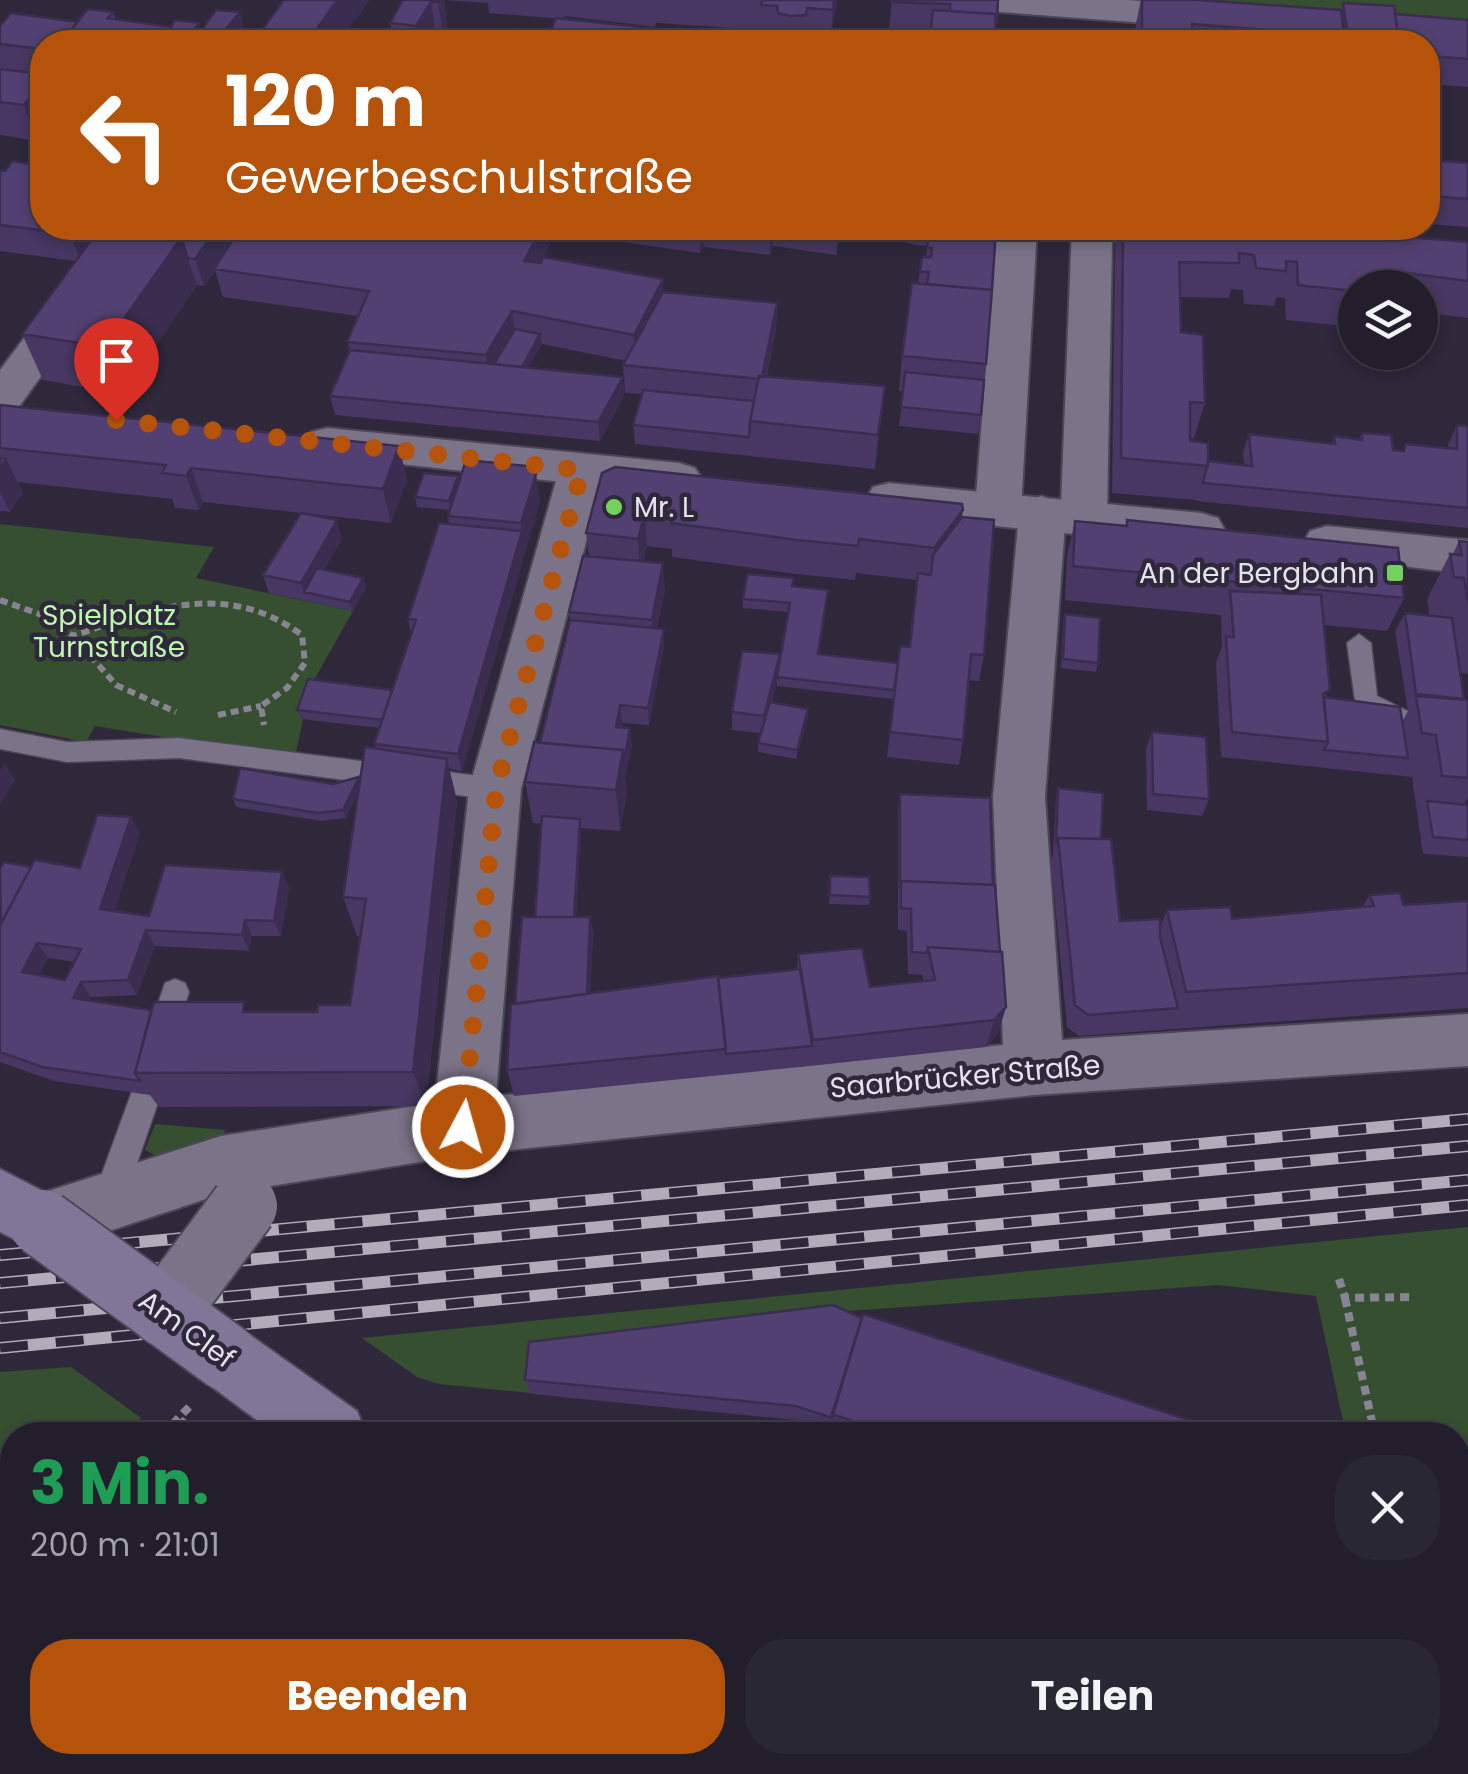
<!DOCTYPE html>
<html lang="de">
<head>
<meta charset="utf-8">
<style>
	:root { --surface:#221e2c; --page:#2a2734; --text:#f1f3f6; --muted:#a2a2a9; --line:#3f3c48; --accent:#b45309 }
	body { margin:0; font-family:Poppins,sans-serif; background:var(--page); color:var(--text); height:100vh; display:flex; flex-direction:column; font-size:38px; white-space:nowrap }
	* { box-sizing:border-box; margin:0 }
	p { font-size:32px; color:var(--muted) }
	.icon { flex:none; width:55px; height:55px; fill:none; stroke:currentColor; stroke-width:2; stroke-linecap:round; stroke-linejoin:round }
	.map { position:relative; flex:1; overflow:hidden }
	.sheet { position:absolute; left:0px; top:1422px; width:1470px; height:352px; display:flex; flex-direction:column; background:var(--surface); border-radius:40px 40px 0 0; box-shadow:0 5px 15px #0003,0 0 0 2px var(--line) }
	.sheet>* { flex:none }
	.top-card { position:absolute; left:30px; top:30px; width:1410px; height:210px; border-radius:40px; box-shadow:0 5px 15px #0003,0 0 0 2px var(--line); background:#b45309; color:#fff; overflow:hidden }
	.fabs { position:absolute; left:1338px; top:270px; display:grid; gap:20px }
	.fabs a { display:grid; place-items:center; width:100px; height:100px; border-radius:50%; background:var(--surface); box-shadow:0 5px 15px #0003,0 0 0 2px var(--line); font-size:50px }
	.pin { position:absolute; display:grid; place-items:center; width:85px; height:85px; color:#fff; margin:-102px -42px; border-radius:50% 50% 50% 0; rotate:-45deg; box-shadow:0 0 10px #0007 }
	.pin .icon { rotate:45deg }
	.me { position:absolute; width:110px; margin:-55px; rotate:6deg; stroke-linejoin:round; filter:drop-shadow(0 0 8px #0008) }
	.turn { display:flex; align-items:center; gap:35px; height:210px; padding:0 30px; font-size:45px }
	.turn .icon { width:130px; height:130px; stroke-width:2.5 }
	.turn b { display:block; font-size:70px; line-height:85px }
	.round { display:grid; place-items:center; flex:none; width:105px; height:105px; border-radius:40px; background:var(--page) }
	.head { display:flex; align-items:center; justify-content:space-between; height:170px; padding:0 30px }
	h1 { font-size:60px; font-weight:700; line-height:75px; color:#1e9e55 }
	.primary-button { display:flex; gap:20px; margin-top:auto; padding:20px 30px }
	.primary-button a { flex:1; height:115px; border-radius:40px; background:var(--accent); color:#fff; font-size:40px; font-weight:700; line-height:115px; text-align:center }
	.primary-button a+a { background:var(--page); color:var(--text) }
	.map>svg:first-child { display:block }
	.green { fill:#364f30 }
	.water { fill:#3a6032 }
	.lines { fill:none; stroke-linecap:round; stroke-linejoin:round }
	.service-casing { stroke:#4c4756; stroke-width:3 }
	.minor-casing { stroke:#4c4756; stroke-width:4 }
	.tertiary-casing { stroke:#4c4756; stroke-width:4 }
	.secondary-casing { stroke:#4c4756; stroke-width:4 }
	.path-far1 { stroke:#898493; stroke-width:6; stroke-dasharray:8 5; stroke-linecap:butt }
	.path { stroke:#898493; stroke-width:8; stroke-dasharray:9 6; stroke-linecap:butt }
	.service { fill:#7b7489; fill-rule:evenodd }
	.minor { fill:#7b7489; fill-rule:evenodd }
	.tertiary { fill:#7b7489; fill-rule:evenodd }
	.secondary { fill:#817598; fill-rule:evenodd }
	.rail-casing { stroke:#b0acba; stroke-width:12 }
	.rail { stroke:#2e283a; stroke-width:9; stroke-dasharray:28; stroke-linecap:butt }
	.minor-bridge-casing { stroke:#4c4756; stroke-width:70; stroke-linecap:butt }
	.secondary-bridge-casing { stroke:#4c4756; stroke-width:70; stroke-linecap:butt }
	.minor-bridge { stroke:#7b7489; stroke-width:66 }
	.secondary-bridge { stroke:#817598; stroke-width:66 }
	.wall { fill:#473762; fill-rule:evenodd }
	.shaded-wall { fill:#3a2d50 }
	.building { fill:#534072; stroke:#3a2d50; stroke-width:2.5; fill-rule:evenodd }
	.route { stroke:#b45309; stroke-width:18; stroke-dasharray:0 32.4 }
	.poi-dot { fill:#73d25d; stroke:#2e283a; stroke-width:4 }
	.labels { text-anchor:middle; stroke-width:9; stroke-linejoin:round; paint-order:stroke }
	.poi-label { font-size:28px; fill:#e5e2ee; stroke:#2e283a; text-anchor:start }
	.park-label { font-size:28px; fill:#bcf7af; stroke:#2e283a }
	.street-label { font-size:28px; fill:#e5e2ee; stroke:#2e283a }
</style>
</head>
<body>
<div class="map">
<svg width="1468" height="1774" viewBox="0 0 1468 1774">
	<rect width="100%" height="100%" fill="#2e283a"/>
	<path class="green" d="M1143,0h325v25z
		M0,524l214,23 -18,31 157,33 -43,76 -14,65 -34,1 -167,-27 -9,16 -86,-17z
		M155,1124l70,6 -2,14 -53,19 -25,-13z
		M1468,1227v385l-10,-1v-176h-112l-30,-139 -98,-11 -384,27 -303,81 -92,-9 -22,-7 -55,-39z
		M71,1367l70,51 -9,17h-120v53l-12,-6v-110z
		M431,1763h101l20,11h-105z
		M633,1763h164l28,11h-177z"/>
	<path class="water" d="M0,1482l12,6v168l-12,-8z
		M431,1762l16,12h-251l-18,-11z"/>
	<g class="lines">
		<g class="service-casing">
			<path id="service" d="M1359,634l12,9 6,53 47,23 44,7v20l-58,-11 -54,-27 -9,-65z
				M0,729l67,13 112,-4 316,40 13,11 -13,11 -316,-42 -112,4 -67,-13z
				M175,979l10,4 4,9 -13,41 -10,4 -10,-4 -5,-9 14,-41z
				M146,1080l11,4 4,10 -37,107 -5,10 -11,5 -11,-5 -5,-10 39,-107 4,-10z"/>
		</g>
		<g class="minor-casing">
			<path id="minor" d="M969,0h158l84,6 13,3 5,8 -5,8 -13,3 -224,-17 -12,-4z
				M107,228h40l-131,183 -16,5v-46z
				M997,228h40l-16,281 5,-8 16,-5 19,10 11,-278h139l5,7 -6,9 -14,3 -84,-6 -5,276 -6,12 -17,5 -19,-10 -20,273 17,243 406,-26v52l-434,29 -571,60 -242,39 -179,59 -22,-9 -9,-21 9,-21 22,-9 179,-57 214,-33 34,-314 90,-319 7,-11 16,-5 16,5 7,11 -84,319 -25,307 507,-51 -10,-248 26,-283 -5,7 -16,5 -16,-5 -7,-12z
				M1458,1629l10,1v72l-10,-1z"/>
		</g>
		<g class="tertiary-casing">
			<path id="tertiary" d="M327,428l352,35 16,5 7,11 -7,11 -16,5 -368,-41 -7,-11 7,-11z
				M889,483l312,30 17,5 7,12 -7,12 -17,5 -312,-32 -16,-4 -7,-12 7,-12z
				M1327,526l141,14v34l-158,-19 -7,-12 7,-12z"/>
		</g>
		<g class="secondary-casing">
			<path id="secondary" d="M0,1169l64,33 9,21 -9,21 -22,9 -42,-21z
				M227,1325l23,10 107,76 10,24h-90l-73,-54 -10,-23 10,-23z
				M994,1762h120l4,12h-119z"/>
		</g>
		<path class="path-far1" d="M0,600l42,15 31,21c81,-28 154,-56 229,-1l3,28 -18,25 -26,18 3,19
			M73,636l43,49 60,27
			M218,715l43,-9"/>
		<path class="path" d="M1339,1279l6,19 65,-1
			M1345,1298l30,137
			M180,1420l22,15
			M162,1435l30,-31
			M1458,1463l10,6
			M1458,1570l10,-2
			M1458,1579l10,7
			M0,1762l12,-25
			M568,1762l23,12"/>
		<use href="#service" class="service"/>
		<use href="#minor" class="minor"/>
		<use href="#tertiary" class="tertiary"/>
		<use href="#secondary" class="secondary"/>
		<g class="rail-casing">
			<path id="rail" d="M0,1255l1468,-136
				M0,1283l1468,-137
				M0,1318l1468,-138
				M0,1348l1468,-143
				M0,1602l12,6
				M278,1762l19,12"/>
		</g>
		<use href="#rail" class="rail"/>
		<g class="minor-bridge-casing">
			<path id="minor-bridge" d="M164,1313l80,-107"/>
		</g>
		<g class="secondary-bridge-casing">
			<path id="secondary-bridge" d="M42,1223l185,135"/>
		</g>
		<use href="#minor-bridge" class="minor-bridge"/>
		<use href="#secondary-bridge" class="secondary-bridge"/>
	</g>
	<path class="wall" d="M403,0h41l5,42h-56l-3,-19z
		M445,0h392l-6,37 -25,-1 -1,6h-21l-7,-1v-7l-16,-2v-2l-105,-7 -1,4 -90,-11 -1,3 -75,-6 -1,-10z
		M892,0h106l-2,42h-67l1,-11 -41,-2z
		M1141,0h57l143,10 2,-7 52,11 73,6v67l-40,-3v-42h-292v-19z
		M113,12l3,7 55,8 28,-4 2,7 46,10 -2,2h-203v100l-42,-7v-109l78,-4z
		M669,30v12h-159l39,-8z
		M1428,160l40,3v64l-40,-3z
		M0,170l5,1 37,57 502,29 119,35 114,11 -1,27 -9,47 118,9 -10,83 -240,-25 -2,-19 9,-31 -17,-1 -2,-28 3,-4 -84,-17 -14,24 95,9 1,19 -24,45 -265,-26 -5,-19 20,-46 -3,-8 11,-26 -135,-19 -8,-26 -11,15 -7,-1 -74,109 -80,-14 -21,-46 53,-73 -75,-10z
		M572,228h268l-4,27 -63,-9 -3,9 -66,-8 -4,6 -127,-18z
		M888,228h41l57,136 -8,70 -79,-8 4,-35h-4l3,-35 16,-72 4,-27h4l1,-11 -11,-1 -29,-7z
		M1120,228h178l170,14v76l-48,-6v-24h-65v39l-69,-7 -1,-22 -8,-1 -3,9 -30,-2 -1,-14 -12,-1 -2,9 -49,-1 1,35 24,71 -11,35h-4v3l18,20 36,4 -1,-13 6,-18 83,10 2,-8 25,3 3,-6 31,17 10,1 45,-3v-4l9,-19 11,1v102l-271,-27v-1l-85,-7 3,-245z
		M0,405l399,41 8,34 -16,43 -88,-10 39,26 -18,31 42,17 -13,24 -84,-18 -6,-18 38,-62 -98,-11 -4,8 -24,-2 -3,-9 -154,-17 5,11 -13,19 -10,-1z
		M602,473l361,37 -2,7 23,138 -5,26 -11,-1 -5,60 -4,25 -72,-8 9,-78 -3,20 -116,-13v-6l-5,22 36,15 -12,42 -38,-7v-9l3,-10 -29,-3v-18l47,-49 9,-51 -45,-4v-9l50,-13 35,4 -9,64 79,9 11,-16 8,-67 -61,-7 -1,7 -59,-6 -124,-17v-8l-25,-3 -4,16 22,28 -8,38 7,1v17l-15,79 -27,-2 -1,5 11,18 -7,32 2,14 -7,39 -39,-3 -5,89h14l3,16 -3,61 128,-16 79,-8 1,-16 72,33 54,-6 -2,-6 -14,-1 -1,-43 -9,-1v-120l2,-16 90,4 8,236 -12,13 -176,19 -296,30 -7,-26 8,-66 20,-87 7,-93 -9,-1 -8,-41 15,-39 30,-123 -1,-8 20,-56 -3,-23z
		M458,476l1,5 81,20 -78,270 -13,-2 8,32 -31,305 -267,1 -9,-12 -96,-14 -54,-19v-193l31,-2 49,1 60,-35 -26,78 35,5 133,-44 7,16 -8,48h-29l-3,15 -94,-5 -18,49 -46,2 -2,4 62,9 99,2h67l33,-7 10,-69h-3l-14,-39 15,-105 -12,26 -25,3 -85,-14 -3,-8 127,-18 16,-33 -2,-4 6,-16 -79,-9 -4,-9 95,-20 19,-57 -3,-14 41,-95 -1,-8 1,-6 -32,-3 -2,-10zM48,958l26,4 -9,18 -26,-5z
		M1127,520l277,78 -17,33 -63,-6 2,73 76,24 6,-11 -13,-80 10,-18 24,2 -2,-16 23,-45h3l6,-13 9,1v132l-7,-1 3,26 4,1v98l-4,6 4,1v52l-45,-3 -11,-77 -191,-20 -5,-94 6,-17 -1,-31 -156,-15 2,-45 8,-34 50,5z
		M1065,614l33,49 -2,9 -35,-4 2,-45z
		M1152,732l57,67 -7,17 -55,-6 -1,-61z
		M1058,788l43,51 19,82 40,6 7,-17 65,9 130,-12 8,-12 33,10 65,-4v107l-389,28 -12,-9 -16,-165 2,-8 3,-58z
		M830,876l40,21 -1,8 -40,-1z
		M862,1318l373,117h-397l-43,-15 -264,-26 -6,-14z"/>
	<path class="shaded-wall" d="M337,0h33l-31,42h-28l-1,-3z
		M439,0h5l5,42h-5l-6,-40z
		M834,0h3l-6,37 2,-27z
		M431,2l6,40h-18l-3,-16z
		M240,12l7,28 -2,2h-30z
		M199,23l6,19h-20z
		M42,83v34l-15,-4 11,28 -14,-36z
		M76,228h31l-26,34 -11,-28z
		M217,228h27l-40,58 -9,-27z
		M542,228h17l-31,61 -4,-28z
		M700,228h3l1,19 -4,6z
		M770,228h9h-6v18l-3,9z
		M181,238l16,47 -74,109 -19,-47z
		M663,279l1,28 -29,56 -1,-28z
		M777,303l-1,27 -15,76 1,-27z
		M512,311l4,28 -26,43 -4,-27z
		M540,334l2,10 -23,41 -2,-10z
		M623,377l1,19 -24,45 -2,-19z
		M885,386l-4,35 -6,48 3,-34z
		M399,446l8,34 -16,43 -8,-34z
		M6,459l17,34 -13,19 -10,-20v-24z
		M191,468l12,34 -4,8 -13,-34z
		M536,474l4,27 -78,270 -4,-17 64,-222 -1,-9z
		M458,476l2,10 -9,24 -2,-9z
		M963,510l-6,34 -27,36 4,-32z
		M645,512l2,34 -7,26 -2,-33z
		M337,520l5,19 -31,54 -7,-1 -3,-9z
		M663,563l2,27 -12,56 -1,-26z
		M363,578l3,9 -13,24 -3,-9z
		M664,629v17l-15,79 -1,-17z
		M780,654l-1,18 -15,61v-17z
		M620,705l2,18 -5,21 -1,-17z
		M808,709v8l-12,42 1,-9z
		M630,728l2,18 -7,32 2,14 -7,39 -4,-41 7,-40z
		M447,759l10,42 -31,305 -13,-34z
		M5,763l10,17 -15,25v-35z
		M359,777l3,9 -16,32 -3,-8z
		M131,817l9,16 -30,92 -10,-16z
		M580,819l1,8 -6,106 -1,-8z
		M282,872l7,16 -8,48 -7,-15z
		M590,917l3,16 -4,90 -2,-15z
		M245,920l7,16 -3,15 -7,-16z
		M146,930l9,16 -18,49 -9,-15z
		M37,943l11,15 -15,29 -11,-15z
		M81,982l10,15 -8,16 -10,-15z
		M1006,1007l-8,27 -12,13 8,-27z"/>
	<path class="building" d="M284,0h53l-27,39 24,3h-81z
		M403,0h36l-1,2h-7l-15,24 -26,-3z
		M762,0h72l-1,10 -26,-2 -1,7 -16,1 -12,-3 -1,-7 -16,-1z
		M892,0h106l-1,22h-1l-1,-8 -45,-3v-7l-59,-2z
		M1142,0h56l143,10 4,32h-37l-1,-9 -115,-9 1,11 -51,-4z
		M1343,3l51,3 5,36h-22v-4l-29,1z
		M88,9l25,3 -5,6 63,9 4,-7 24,3 -14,19h-124z
		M216,10l24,2 -25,30h-22z
		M933,10l62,4 1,25 -66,-5z
		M11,13l67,9 -17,20h-19v7l-42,-5v-18z
		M1395,14l73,6v39l-40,-3v-14h-29z
		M556,18l113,12 -5,12h-26l-41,-4 -2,4h-85l7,-13 32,5z
		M674,39l32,3h-33z
		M1140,39l42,3h-42z
		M0,69l42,5v9l-18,22 -24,-3z
		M42,94v23l-15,-4z
		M1428,160l40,3v36l-39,-3z
		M13,161l29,5v62h34l-6,6 -70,-9v-55l5,1z
		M100,228h16l65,10 -77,109 -82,-13z
		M121,228h96l-22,31 -7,-1 -7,-20z
		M240,228h88l79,10 6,-10h129l-18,33 17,2 2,-6 120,22 -29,56 -122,-24 -26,44 -139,-13 22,-51 -155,-22z
		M773,228h65l-1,8z
		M888,228h30l-1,8z
		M929,228h67l-4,62 -65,-6 2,-12h-9l2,-15h9l1,-9h-5z
		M1123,228h175l170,14v39l-69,-9 2,16h-46v3l-57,-6 -1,-23 -11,-1v10l-30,-3 -2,-13 -15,-2v10l-60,-1 2,70 22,3 2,68 -15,-1v39l18,2v23l-87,-8z
		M912,283l80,7 -6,74 -84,-8z
		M663,292l114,11 -15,74 -3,-1v3l-136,-14z
		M515,329l25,5 -18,33 -28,-3z
		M350,350l273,27 -25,45 -268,-26z
		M905,372l79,8 -3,35 -80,-8z
		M759,376l126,10 -7,49 -128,-14z
		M643,390l111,11 -4,20 -1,16 -116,-12z
		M0,405l399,41 -16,43 -192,-21 -5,8 -24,-3 4,-8 -166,-17z
		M1457,425l11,1v82l-265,-25 5,-22 44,5 -3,-32 86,10 -1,-8 28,4v-7l29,2 2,15 11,1 2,-7 51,5z
		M0,458l6,1 -6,9z
		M466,460l61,6 9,8 -15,49 -73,-7z
		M615,467l347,37 1,6 -29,38 -75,-9 -1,7 -61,-6 -126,-17 2,-8 -28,-3 -7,27 -52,-6 16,-60z
		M424,473l34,3 -9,25 -34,-4z
		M301,513l36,7 -36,63 -38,-8z
		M962,517l32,3 -10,135 -13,-1 -8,86 -73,-8 10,-86 10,1 8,-74 13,2 2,-20z
		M1127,520l271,28 6,50 -331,-32 2,-45 52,5z
		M439,523l83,8 -64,223 -84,-10 42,-124 -8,-1z
		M1459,541l9,1v61l-4,-25 -10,-1 -4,-23 12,1z
		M583,556l80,7 -11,57 -83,-8z
		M317,568l46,10 -13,24 -46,-10z
		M747,574l47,4 -2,8 36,4 -10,64 80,9 -4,27 -117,-13 13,-74 -47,-4z
		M1230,591l91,4 9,95 -7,4 5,48 -96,-10 -6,-95h8z
		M1405,613l47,5 12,81 -48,-5z
		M1065,614l35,4 -2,45 -35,-4z
		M570,620l94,9 -16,79 -28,-3 -4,22 14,1 -6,33 -1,-11 -83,-7z
		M742,651l38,3 -16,62 -32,-4z
		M308,679l84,11 -10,30 -85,-10z
		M1416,696l52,4v78l-26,-2 -6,-41 -14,-2z
		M1324,697l76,10 8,51 -84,-8 4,-8z
		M770,702l38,7 -11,41 -39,-7z
		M1152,732l54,5 3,62 -56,-5z
		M534,742l89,8 -7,40 -91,-8z
		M365,747l82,12 -34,313 -278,1 19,-71h90l-1,10h74l1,-7h32l16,-106 -23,-2z
		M240,768l93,16 26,-7 -16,33 -25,3 -85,-14z
		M1058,788l45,5 -2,46 -43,-1 -2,7z
		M900,794l90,4 3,87 -92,-4 -1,7z
		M1427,801l41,4v35l-35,-3z
		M97,815l34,2 -31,92 49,7 16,-51 117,7 -8,49 -29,-1 -3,15 -96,-5 -18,50 -47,2 -8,16 78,12 -16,63 5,8 -98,-14 -42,-15v-127l35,-65 45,8zM37,943l44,6 -16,31 -43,-8z
		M542,816l38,3 -6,98h-39z
		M1058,838l53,1 9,82 40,-2v18l18,71 -90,7 -13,-10z
		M4,862l27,5 -30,57 -1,-55z
		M830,876l39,1 1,20 -40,-2z
		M901,881l94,4 5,67 -72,-5 -1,6 -15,-1 -1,-43 -10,-1z
		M1400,893l3,12 65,-4v72l-282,19 -19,-82 63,-3 2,12 142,-13 -4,-11z
		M522,917h68l-3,77 -72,10z
		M928,947l74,5 4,55 -12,13 -181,20 -15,-86 64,-6 8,39 65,-7z
		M800,969l12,77 -86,8 -8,-76z
		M718,976l8,73 -219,21 4,-66z
		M833,1305l29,13 -30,100 -36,-12 -271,-26 4,-38z
		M863,1314l372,121h-343l-60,-21z"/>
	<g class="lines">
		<path class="route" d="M116,420l466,50 -86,319 -33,338"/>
	</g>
	<g class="poi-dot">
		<circle cx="614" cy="507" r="10"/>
		<rect x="1385" y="563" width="20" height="20" rx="5"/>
	</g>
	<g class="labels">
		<g class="poi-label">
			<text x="634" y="517">Mr. L</text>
			<text x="1375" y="583" text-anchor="end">An der Bergbahn</text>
		</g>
		<g class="park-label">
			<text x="109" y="625">Spielplatz<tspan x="109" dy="32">Turnstraße</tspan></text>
		</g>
		<g class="street-label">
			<text transform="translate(965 1076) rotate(-5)" y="10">Saarbrücker Straße</text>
			<text transform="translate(187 1329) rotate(36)" y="10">Am Clef</text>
		</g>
	</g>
</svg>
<div class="fabs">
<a><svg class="icon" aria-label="layers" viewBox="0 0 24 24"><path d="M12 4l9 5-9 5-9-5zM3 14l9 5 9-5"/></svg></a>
</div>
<div class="pin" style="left:116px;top:420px;background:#d93025"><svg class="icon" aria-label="arrive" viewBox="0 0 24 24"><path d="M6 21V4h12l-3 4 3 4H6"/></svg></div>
<svg class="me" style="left:463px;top:1127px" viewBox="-20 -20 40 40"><circle r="17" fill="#b45309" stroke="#fff" stroke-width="3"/><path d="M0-11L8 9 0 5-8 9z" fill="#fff"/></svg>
<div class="top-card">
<div class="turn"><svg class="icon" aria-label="left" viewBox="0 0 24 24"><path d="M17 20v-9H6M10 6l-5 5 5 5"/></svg><div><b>120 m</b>Gewerbeschulstraße</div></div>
</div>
<section class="sheet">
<div class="head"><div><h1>3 Min.</h1><p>200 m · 21:01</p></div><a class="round"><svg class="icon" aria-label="close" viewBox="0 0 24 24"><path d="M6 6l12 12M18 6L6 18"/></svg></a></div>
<div class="primary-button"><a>Beenden</a><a>Teilen</a></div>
</section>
</div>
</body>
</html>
